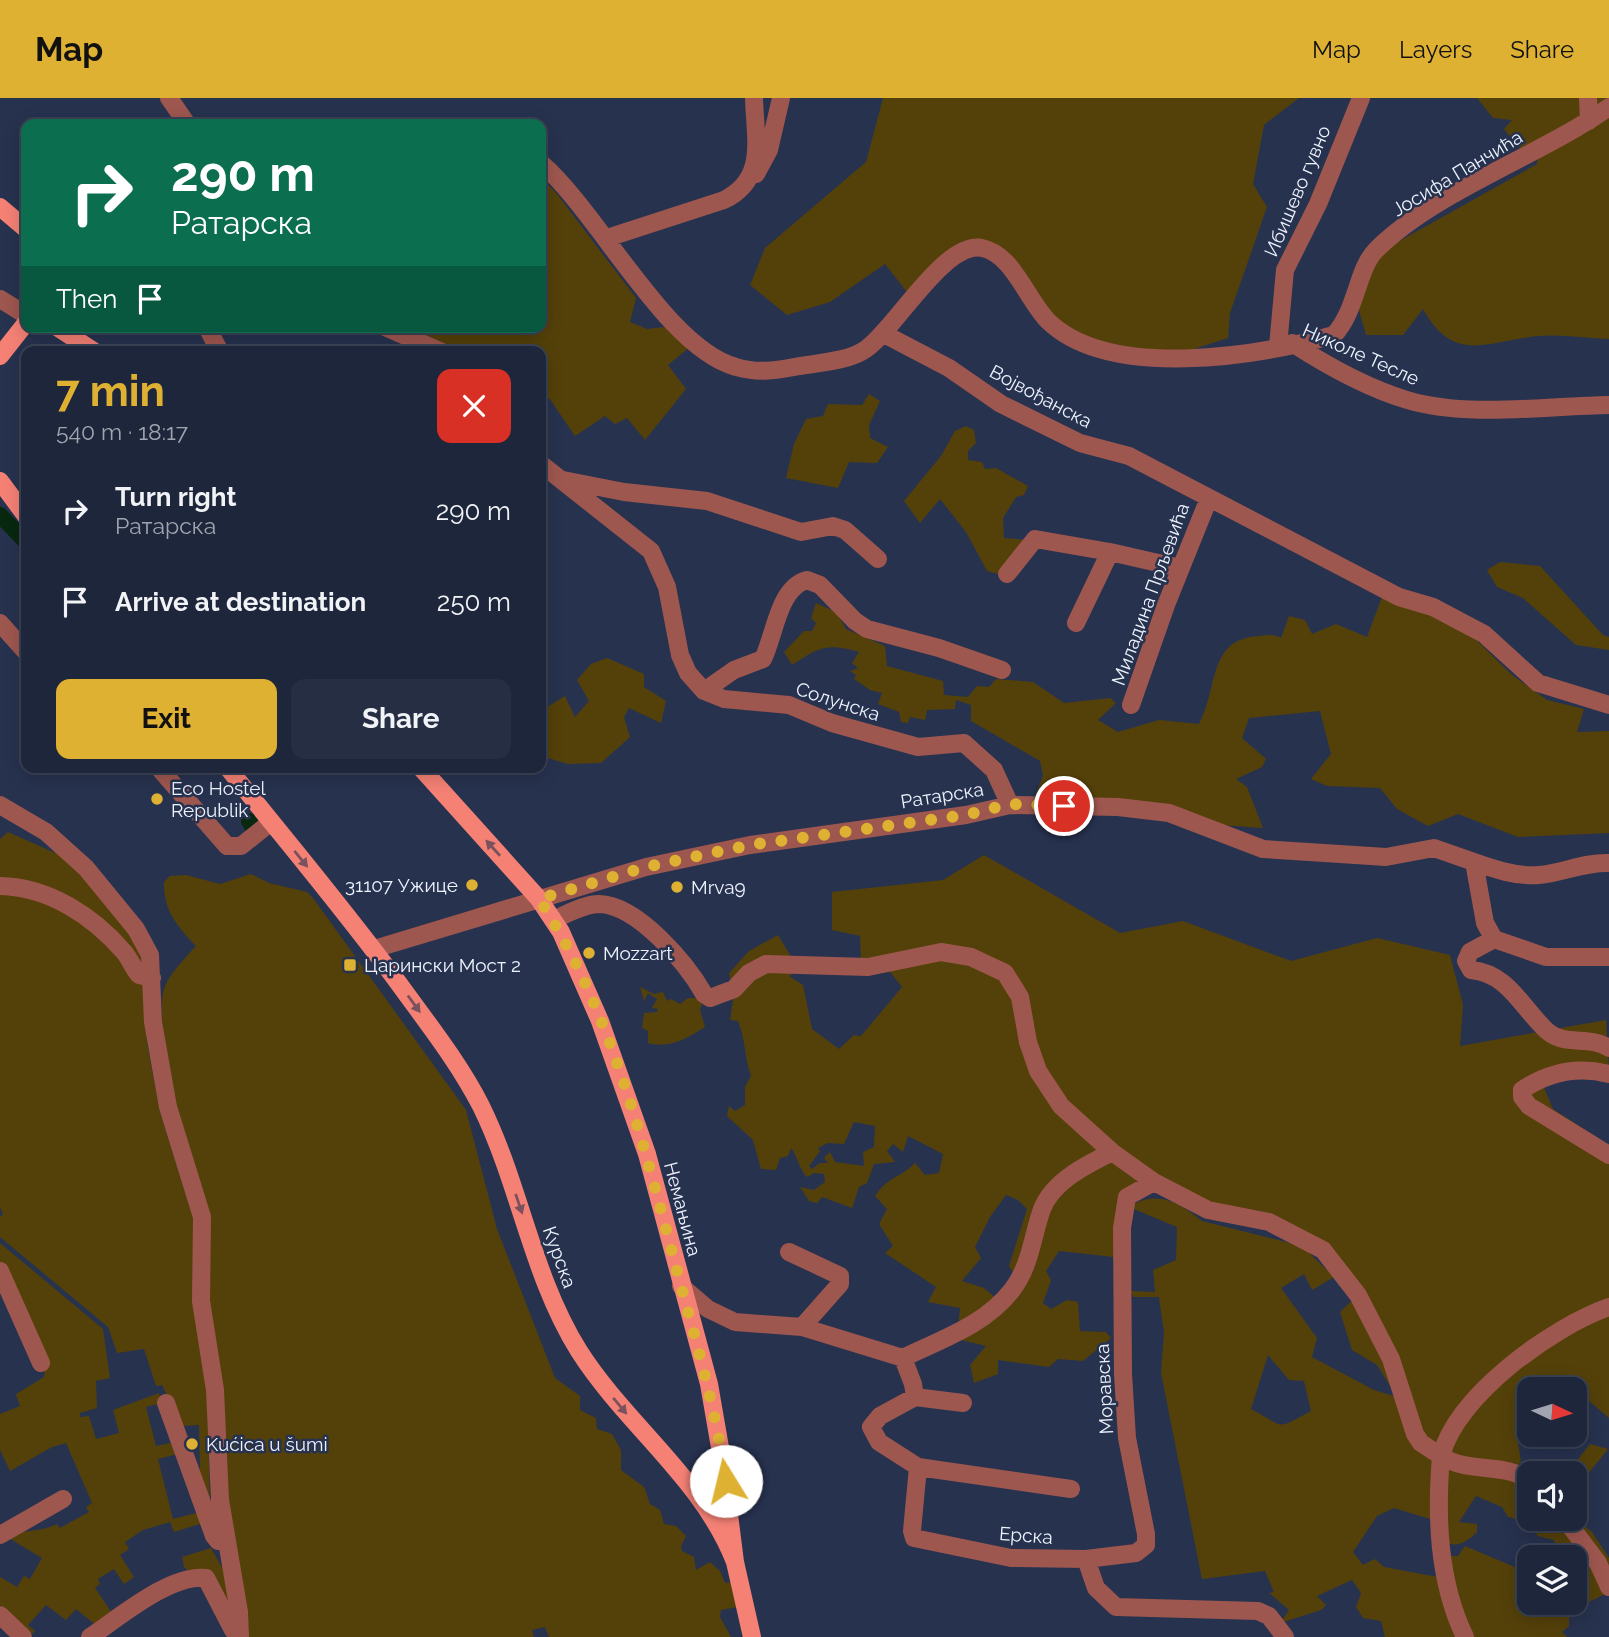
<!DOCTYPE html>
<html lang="en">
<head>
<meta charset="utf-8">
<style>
	:root { --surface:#1d263b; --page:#252e42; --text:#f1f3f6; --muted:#a0a5af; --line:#3b4355; --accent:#deb133 }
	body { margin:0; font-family:Raleway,sans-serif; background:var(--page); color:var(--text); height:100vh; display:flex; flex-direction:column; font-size:26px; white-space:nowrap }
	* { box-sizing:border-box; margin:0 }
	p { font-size:23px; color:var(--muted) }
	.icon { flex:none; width:38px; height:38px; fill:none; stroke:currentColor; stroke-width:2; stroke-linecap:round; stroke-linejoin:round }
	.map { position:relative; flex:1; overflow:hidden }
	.side { position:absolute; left:21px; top:248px; width:525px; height:427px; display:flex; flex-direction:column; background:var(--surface); border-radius:14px; box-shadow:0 4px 18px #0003,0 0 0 2px var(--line) }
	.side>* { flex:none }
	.top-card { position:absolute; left:21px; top:21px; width:525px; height:214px; border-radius:14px; box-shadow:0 4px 18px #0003,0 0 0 2px var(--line); background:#0b6e4f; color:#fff; overflow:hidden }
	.needle { width:46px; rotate:94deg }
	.tools { position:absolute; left:1517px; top:1279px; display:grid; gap:14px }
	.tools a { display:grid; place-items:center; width:70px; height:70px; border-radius:14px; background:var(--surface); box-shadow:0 4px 18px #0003,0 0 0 2px var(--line); font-size:35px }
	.pin { position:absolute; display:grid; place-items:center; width:60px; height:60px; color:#fff; margin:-30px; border:4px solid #fff; border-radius:50%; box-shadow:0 2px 7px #0007 }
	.me { position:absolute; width:77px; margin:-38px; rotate:351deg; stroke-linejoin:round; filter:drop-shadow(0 0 5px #0008) }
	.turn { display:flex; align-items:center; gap:24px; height:147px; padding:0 35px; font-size:32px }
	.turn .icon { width:91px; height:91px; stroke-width:2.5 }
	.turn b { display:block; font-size:49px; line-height:60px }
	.then { display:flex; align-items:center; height:66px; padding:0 35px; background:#0003; gap:14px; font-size:26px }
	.round { display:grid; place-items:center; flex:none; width:74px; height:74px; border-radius:14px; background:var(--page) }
	.overview { display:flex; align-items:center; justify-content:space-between; height:119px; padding:0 35px }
	h1 { font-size:42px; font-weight:700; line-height:52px; color:var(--accent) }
	.primary-button { display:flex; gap:14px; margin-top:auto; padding:14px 35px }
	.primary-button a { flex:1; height:80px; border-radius:14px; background:var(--accent); color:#111; font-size:28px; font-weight:700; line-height:80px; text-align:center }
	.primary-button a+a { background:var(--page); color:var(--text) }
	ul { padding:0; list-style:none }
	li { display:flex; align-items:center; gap:21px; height:91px; padding:0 35px }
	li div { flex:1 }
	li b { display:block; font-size:26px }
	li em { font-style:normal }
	header { display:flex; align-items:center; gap:42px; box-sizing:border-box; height:98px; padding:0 35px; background:var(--accent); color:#111 }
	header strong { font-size:33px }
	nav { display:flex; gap:38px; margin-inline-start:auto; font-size:24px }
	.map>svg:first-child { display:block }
	.green { fill:#54410a; fill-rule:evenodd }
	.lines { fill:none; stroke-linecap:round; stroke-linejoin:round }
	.canal { stroke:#08280f; stroke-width:16 }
	.minor { stroke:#9e574f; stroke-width:18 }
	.major { stroke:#f58175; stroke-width:18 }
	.oneway { fill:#79525e }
	.route { stroke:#deb133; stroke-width:12; stroke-dasharray:0 21.6 }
	.poi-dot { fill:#deb133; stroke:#27324f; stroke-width:2.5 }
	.labels { text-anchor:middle; stroke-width:5; stroke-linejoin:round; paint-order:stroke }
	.street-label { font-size:19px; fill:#edf2fd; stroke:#27324f }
	.poi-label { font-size:19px; fill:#edf2fd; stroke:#27324f; text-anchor:start }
</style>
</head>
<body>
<header>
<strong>Map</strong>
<nav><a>Map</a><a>Layers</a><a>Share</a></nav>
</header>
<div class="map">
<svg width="1609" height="1539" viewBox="0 0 1609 1539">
	<rect width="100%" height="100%" fill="#27324f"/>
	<path class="green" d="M883,0h416l-35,27 -11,59 14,23 -37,106 -2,25 -53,17 -110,-15 -68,-90 -42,2 -48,40 -22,-28 -55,38 -43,13 -37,-30 15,-37 101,-86z
		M1477,0h132v241c-23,-1 -48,-5 -71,-3 -50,5 -84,29 -115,-27l-20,26h-37l-8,-28 11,-36 18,-23 150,-84 2,-21 -15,11 -20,-25 8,-9 -19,-2z
		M541,79l16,17 79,104 -6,24 17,7 17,-2 27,19 -23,19 18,24 -41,51 -18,-22 -12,6 -10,-8 -30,20 -26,-38 -8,5v-51h-82l-48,-25h130z
		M869,296l11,7 -11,24 1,13 18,9 -11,16 -28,-1 -11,26 -52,-10 8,-34 12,-25 17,-3 5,-12 34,1z
		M966,328l8,4 2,13 -8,8v9l14,2 3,7 11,-1 32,18 -4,9 -8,2 -13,21 1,20 25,2 -27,35 -15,-4 -21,-39 -26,-33 -20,24 -16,-22 37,-45 14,-25z
		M1500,464l40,4 63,69 6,2v13l-33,-5 -53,-47 -26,-11 -10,-17z
		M1382,499l79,28 51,50 35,25 37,9 -7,23 32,-1v102l-91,4 -60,-23 -30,12 -31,-17 -17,-21 -53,-2 -16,-7 20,-25 -11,-43 -71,7 -7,20 24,21 -4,8 -26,12 11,8 16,41 -59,-4 -170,-24 9,-25 -3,-14 -69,-40v-16l-15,-5 -1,9 -28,1 -2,10 -15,-3 -2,6 -7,-1 -2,-10 -21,-8 4,-11 -12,-3 -16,-11 2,-4 -6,-4 8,-3 -6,-5 7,-11c-33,-9 -39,-5 -67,13l-8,-13 20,-21h8l4,-8 -5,-5 5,-15 20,9 10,17 39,17 2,20 56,15 1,14 24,2 9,-11 12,1 7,-8 37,3 31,21 46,-5 6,5 -18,17 20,12 41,-12 40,4c20,-37 8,-85 60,-88 8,-1 15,-2 22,2l8,-22 16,4 7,14 24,-10 31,13z
		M607,560l37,16v13l22,14 -5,22 -32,-15 -5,9 6,20 -29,26 -33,1 -27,-8 3,-47 21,-13 10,21 14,-16 -12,-21 14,-16z
		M8,734l54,24 28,26 41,48 17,40 -49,-46 -99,-42v-43z
		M984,757l136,78 63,-12 108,40 86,-23 73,17 13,50 -3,41 146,-26 3,50 -68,11 12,28 56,36v273l-48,-41 -11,12 -20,1 -1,23 -13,16 5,33 -11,10 19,4 1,43 45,-1 17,14 17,26v34l-40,20v14l-7,6 5,5h-182l-4,-16 -18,-3 -7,-11 5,-14 -9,-13 -35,16 9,9 -5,5 -41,13 9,-13 -20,-17 5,-1 -9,-21 -63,8 -41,-206 3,-40 -5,-36h-26l-2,-6 24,1 -2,-22 23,-10 1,-33 -48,-20c27,-18 50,-5 73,14l100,25 32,31 -22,13 -8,-16 -23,14 36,50 -5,19 62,33 23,7 -20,-32 -25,-15 -12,-38 21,-20 -44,-55 -157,-52 -41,18 -5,54 -55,-6 -13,20 5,9 -8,23 8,6 16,-9 11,2 2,29 26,1 5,6 -28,23 -25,-2 -9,8 -51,-7v14l-24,9 -4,-18 16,-19 -29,-7 3,-31 -32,-6 8,-15 -51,-34 8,-7 -14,-22 8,-15 -12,-13c13,-20 24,-17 40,-33l10,12 14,-2 4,-19 -35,-18 -5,16 -10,-8 -6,7 8,11 -21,2 -7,19 -8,4 -7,21 -30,-11 -5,6 -8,-2 -9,-14 14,3 11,-8 -1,-8 -10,-1 -7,4c-7,-6 -9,-20 -16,-29l-3,8 -8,2 -4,12 -15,-1 -8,-29 -26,-24 2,-10 6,5 10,-6v-18l6,-11c-7,-20 -5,-35 -13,-55l-8,-1 4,-26 -5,-21 20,-22 29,-16 21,35 -10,6 14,9 9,44 27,20 15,-14 7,1 41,-49 -23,-29 -18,3 -1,-25 -28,-6v-38l111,-12zM854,1024l21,4 -1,21 -11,5 1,14 -29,-4 -5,-10 -6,6 4,5h-8l-8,6 -3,-3 11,-15 -2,-3 10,-5 16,1zM1006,1097l12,5 9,9 -18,57 6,9 -19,23 -12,-10 -22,-7 19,-23 -6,-11 15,-30zM1268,1257l21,25 15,1 7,30c-38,21 -26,15 -60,-2zM1476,1398l26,11 6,10 21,5 9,14 16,4 4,13 -18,-9 -8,13 43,1v45h-45l-1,-40 -5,8 -59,-25 -7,10h-19l-1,21 -54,-10 -9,-8 -12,6 -10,-13 24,-36 17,-8 36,11 15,24c15,4 21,-1 32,-11v-8l-18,-2z
		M251,776l18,9 38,9 6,6 153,212 31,119 58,149 25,18v14l16,8 1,11 15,5 9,16v20l23,17 6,17 10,6 4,14 12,2 10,10 -5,10 1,5 12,6 2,13 14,-8 10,9 5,12 8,-1 5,25 -17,3 -1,7 11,20h-182l-4,-10 -13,3 2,7h-285l-21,-139 -6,-110 -59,-345c-2,-56 -6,-55 33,-97 -18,-19 -33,-36 -32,-64l6,-6 16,-1 34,9z
		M0,792l18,1 64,30 63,63 2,59 13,69 34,109 13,170 3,111 -10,-29 -1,-48 -17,1 -20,-41 -6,1 -12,-37 -27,4 -9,-26 -108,-90v-21l3,-1 -3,-8z
		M640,889l14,7 9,-2 4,9 4,-2 9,5 8,-6h16l-4,12 5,17c-17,11 -36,22 -57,16v-12l-6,-3 2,-15 13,-1 1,-3 -6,-1 5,-9 -9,-6 -4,8z
		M0,1145l103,86 7,49 -14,3 1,27 -17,5v4l9,-1 7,23 23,-6 -6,-23 46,-17 2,10 -15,4 10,39 19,-4 3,12 -20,5 15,60 27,-7 3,11 -29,9 -4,-10 -27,8 -18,12 4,7 -9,6 14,22 -10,7 -10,-15 -16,10 2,5 -5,4 19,28 -16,11 -22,-18 -10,11 -20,-15 -18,20 7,6 -3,3 -32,-29v-28l17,10 7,-11 6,3 12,-21 -35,-21c18,-9 33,-4 50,-13l3,4 29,-16 -3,-5 6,-4 -26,-60 -14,4 -42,24 -10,-21v-36l20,-8 -4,-12 28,-17 2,-15 -46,-100z
		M1590,1346l18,5 -33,41v-16l-8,-1z
		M211,1450l13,23 9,44 -49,-48 -2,-10z"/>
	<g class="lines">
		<path class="canal" d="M0,417l26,27
			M249,723l3,5"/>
		<path class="minor" d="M169,0l18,26
			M1588,0l1,23
			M541,65c58,50 125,185 195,204 20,6 38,4 58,0 21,-4 54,-5 72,-18 30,-21 78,-108 116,-101 31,6 45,52 66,73 62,60 210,35 286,14 23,-25 23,-66 42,-85 59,-59 164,-94 233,-143
			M756,76l13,-24 12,-52
			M607,140l117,-38c43,-21 31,-61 30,-102
			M0,201l26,16
			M207,229l13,25
			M385,229l57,25
			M884,236l65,34 52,36 79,39 49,13 270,141 34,10 51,27 54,49 71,22
			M1292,245c34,22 75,45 115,57 60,18 139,6 202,5
			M1278,248l7,-76 33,-66 43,-106
			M541,366l110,87 16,36 13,68 8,18 16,18 20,8 65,6 43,18 86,24 46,-4 30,27 16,35
			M563,382l61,12 83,9 94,31 32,-6 12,4 33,29
			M1007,476l28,-35 75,13 70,16
			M0,525l26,29
			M1076,525l34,-71
			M704,593l30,-21 29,-11c12,-24 15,-71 44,-79l13,5 35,36 12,8 72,19 63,22
			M1131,607l35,-100 43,-107
			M159,670l68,78h14l30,-24
			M0,707l46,27 40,36 50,61 14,26 3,67 15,85 34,110 -1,84 14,89 5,110 19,112 1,25
			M1474,764c20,7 43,15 65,13 24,-2 45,-13 70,-12
			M0,788c49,1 93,30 124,66 6,7 9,16 15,23l13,3
			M553,822c14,-6 31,-16 46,-16 39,1 88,60 105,90l6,4 24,-9 15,-16 17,-9 102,3 73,-15 30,5 34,16 15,24 8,45 10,29 23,35 51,46
			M1494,841l-24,13 -4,9 5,9c37,3 51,38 76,61 18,16 42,4 62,17
			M374,851l272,-82 104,-22 216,-30 44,-10 108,2 51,6 94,36 123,8 48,-9 40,14 11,61 9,16 52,18h63
			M1609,976c-31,-8 -60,-2 -87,16v7l7,9 80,49
			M789,1154l51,24v8l-38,43
			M0,1173l41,92
			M681,1188l27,23 27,13 67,5 101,31c39,-19 82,-33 109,-68 19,-25 20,-53 30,-81 11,-28 44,-44 70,-57l42,30 54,28 61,12 54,28 35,45 33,64 24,75 6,9 20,13c-5,60 -3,125 24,181
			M903,1260l10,26 2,13 -35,19 -9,11 8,15 39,25 -6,64 2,7 97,20 75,1 10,29 20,19 142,4 11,5 16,21
			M915,1299l48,6
			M166,1305l48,133 4,5h8
			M918,1369l153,22
			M1530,1382c-28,-18 -61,-6 -89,-24 16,-61 111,-129 168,-149
			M1565,1421l33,44 11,24
			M0,1437l63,-36
			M1086,1461l50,-6 10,-8v-11l-19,-96 -4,-64 -1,-146 5,-31 27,-15
			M0,1517l23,22
			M90,1539c30,-20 80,-63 116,-59l27,52 7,3"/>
		<path class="major" d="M0,109l26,22
			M57,229l38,25
			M0,258l26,-33
			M0,383l26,35
			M228,670c59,74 121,147 177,224 27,37 55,73 76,114 39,79 51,170 98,245 47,74 124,128 156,211
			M421,670l118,131 22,33 39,89 47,133 62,230 13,75 13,103 17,75"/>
	</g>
	<defs><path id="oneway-solid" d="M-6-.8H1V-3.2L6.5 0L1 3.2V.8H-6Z" transform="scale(1.75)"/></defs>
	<g class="oneway">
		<use href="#oneway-solid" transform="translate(493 750) rotate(-132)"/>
		<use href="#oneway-solid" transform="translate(301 761) rotate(51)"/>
		<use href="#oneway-solid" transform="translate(414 906) rotate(54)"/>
		<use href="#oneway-solid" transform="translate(519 1106) rotate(71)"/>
		<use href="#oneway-solid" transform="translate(620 1308) rotate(50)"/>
	</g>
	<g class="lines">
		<path class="route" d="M726,1383c-11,-76 -32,-147 -52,-221 -32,-123 -65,-254 -135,-361l107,-32 104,-22 216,-30 44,-11 54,2"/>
	</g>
	<g class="poi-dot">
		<circle cx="157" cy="701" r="7"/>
		<circle cx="472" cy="787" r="7"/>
		<circle cx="677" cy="789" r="7"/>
		<circle cx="589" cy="855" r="7"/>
		<rect x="343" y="860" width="14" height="14" rx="3.5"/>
		<circle cx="192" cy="1346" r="7"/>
	</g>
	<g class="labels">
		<g class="street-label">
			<text transform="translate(1457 75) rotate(-31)" y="7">Јосифа Панчића</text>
			<text transform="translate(1297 93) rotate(-67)" y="7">Ибишево гувно</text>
			<text transform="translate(1361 256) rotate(24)" y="7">Николе Тесле</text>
			<text transform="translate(1041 298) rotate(28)" y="7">Војвођанска</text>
			<text transform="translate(1150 496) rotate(-70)" y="7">Миладина Прљевића</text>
			<text transform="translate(838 603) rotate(18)" y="7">Солунска</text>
			<text transform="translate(942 697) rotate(-9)" y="7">Ратарска</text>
			<text transform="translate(683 1111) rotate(75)" y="7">Немањина</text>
			<text transform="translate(560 1159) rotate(70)" y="7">Курска</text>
			<text transform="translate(1104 1291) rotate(-93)" y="7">Моравска</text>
			<text transform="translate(1026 1437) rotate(4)" y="7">Ерска</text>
		</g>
		<g class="poi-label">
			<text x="171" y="697">Eco Hostel<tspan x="171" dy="22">Republik</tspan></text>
			<text x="458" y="794" text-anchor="end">31107 Ужице</text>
			<text x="691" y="796">Mrva9</text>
			<text x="603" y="862">Mozzart</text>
			<text x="364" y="874">Царински Мост 2</text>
			<text x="206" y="1353">Kućica u šumi</text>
		</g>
	</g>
</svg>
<div class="tools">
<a><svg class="needle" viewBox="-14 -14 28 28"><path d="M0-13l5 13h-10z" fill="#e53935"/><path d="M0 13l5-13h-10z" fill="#a0a5af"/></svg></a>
<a><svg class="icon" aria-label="sound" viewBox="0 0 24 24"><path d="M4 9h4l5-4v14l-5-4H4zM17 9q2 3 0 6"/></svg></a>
<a><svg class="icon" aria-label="layers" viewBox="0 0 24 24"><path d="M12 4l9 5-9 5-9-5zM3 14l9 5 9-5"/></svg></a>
</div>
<div class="pin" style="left:1064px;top:708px;background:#d93025"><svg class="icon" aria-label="arrive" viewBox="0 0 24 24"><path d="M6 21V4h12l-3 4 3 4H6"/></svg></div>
<svg class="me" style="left:726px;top:1383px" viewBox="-20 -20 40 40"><circle r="19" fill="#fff"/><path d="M0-13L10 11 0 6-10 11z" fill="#deb133"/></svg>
<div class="top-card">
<div class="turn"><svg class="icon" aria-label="right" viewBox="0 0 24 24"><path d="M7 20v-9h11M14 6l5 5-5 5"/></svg><div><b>290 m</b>Ратарска</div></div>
<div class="then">Then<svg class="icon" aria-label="arrive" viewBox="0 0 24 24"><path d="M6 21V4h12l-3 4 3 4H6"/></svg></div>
</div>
<section class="side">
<div class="overview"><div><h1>7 min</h1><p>540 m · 18:17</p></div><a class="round" style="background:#d93025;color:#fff"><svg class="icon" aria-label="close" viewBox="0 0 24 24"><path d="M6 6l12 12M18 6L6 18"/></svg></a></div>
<ul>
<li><svg class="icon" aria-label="right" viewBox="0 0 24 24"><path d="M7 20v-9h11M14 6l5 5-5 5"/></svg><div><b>Turn right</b><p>Ратарска</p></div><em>290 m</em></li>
<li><svg class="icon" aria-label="arrive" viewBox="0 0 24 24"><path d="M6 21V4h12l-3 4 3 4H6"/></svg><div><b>Arrive at destination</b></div><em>250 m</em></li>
</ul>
<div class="primary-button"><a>Exit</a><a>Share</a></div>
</section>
</div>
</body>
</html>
